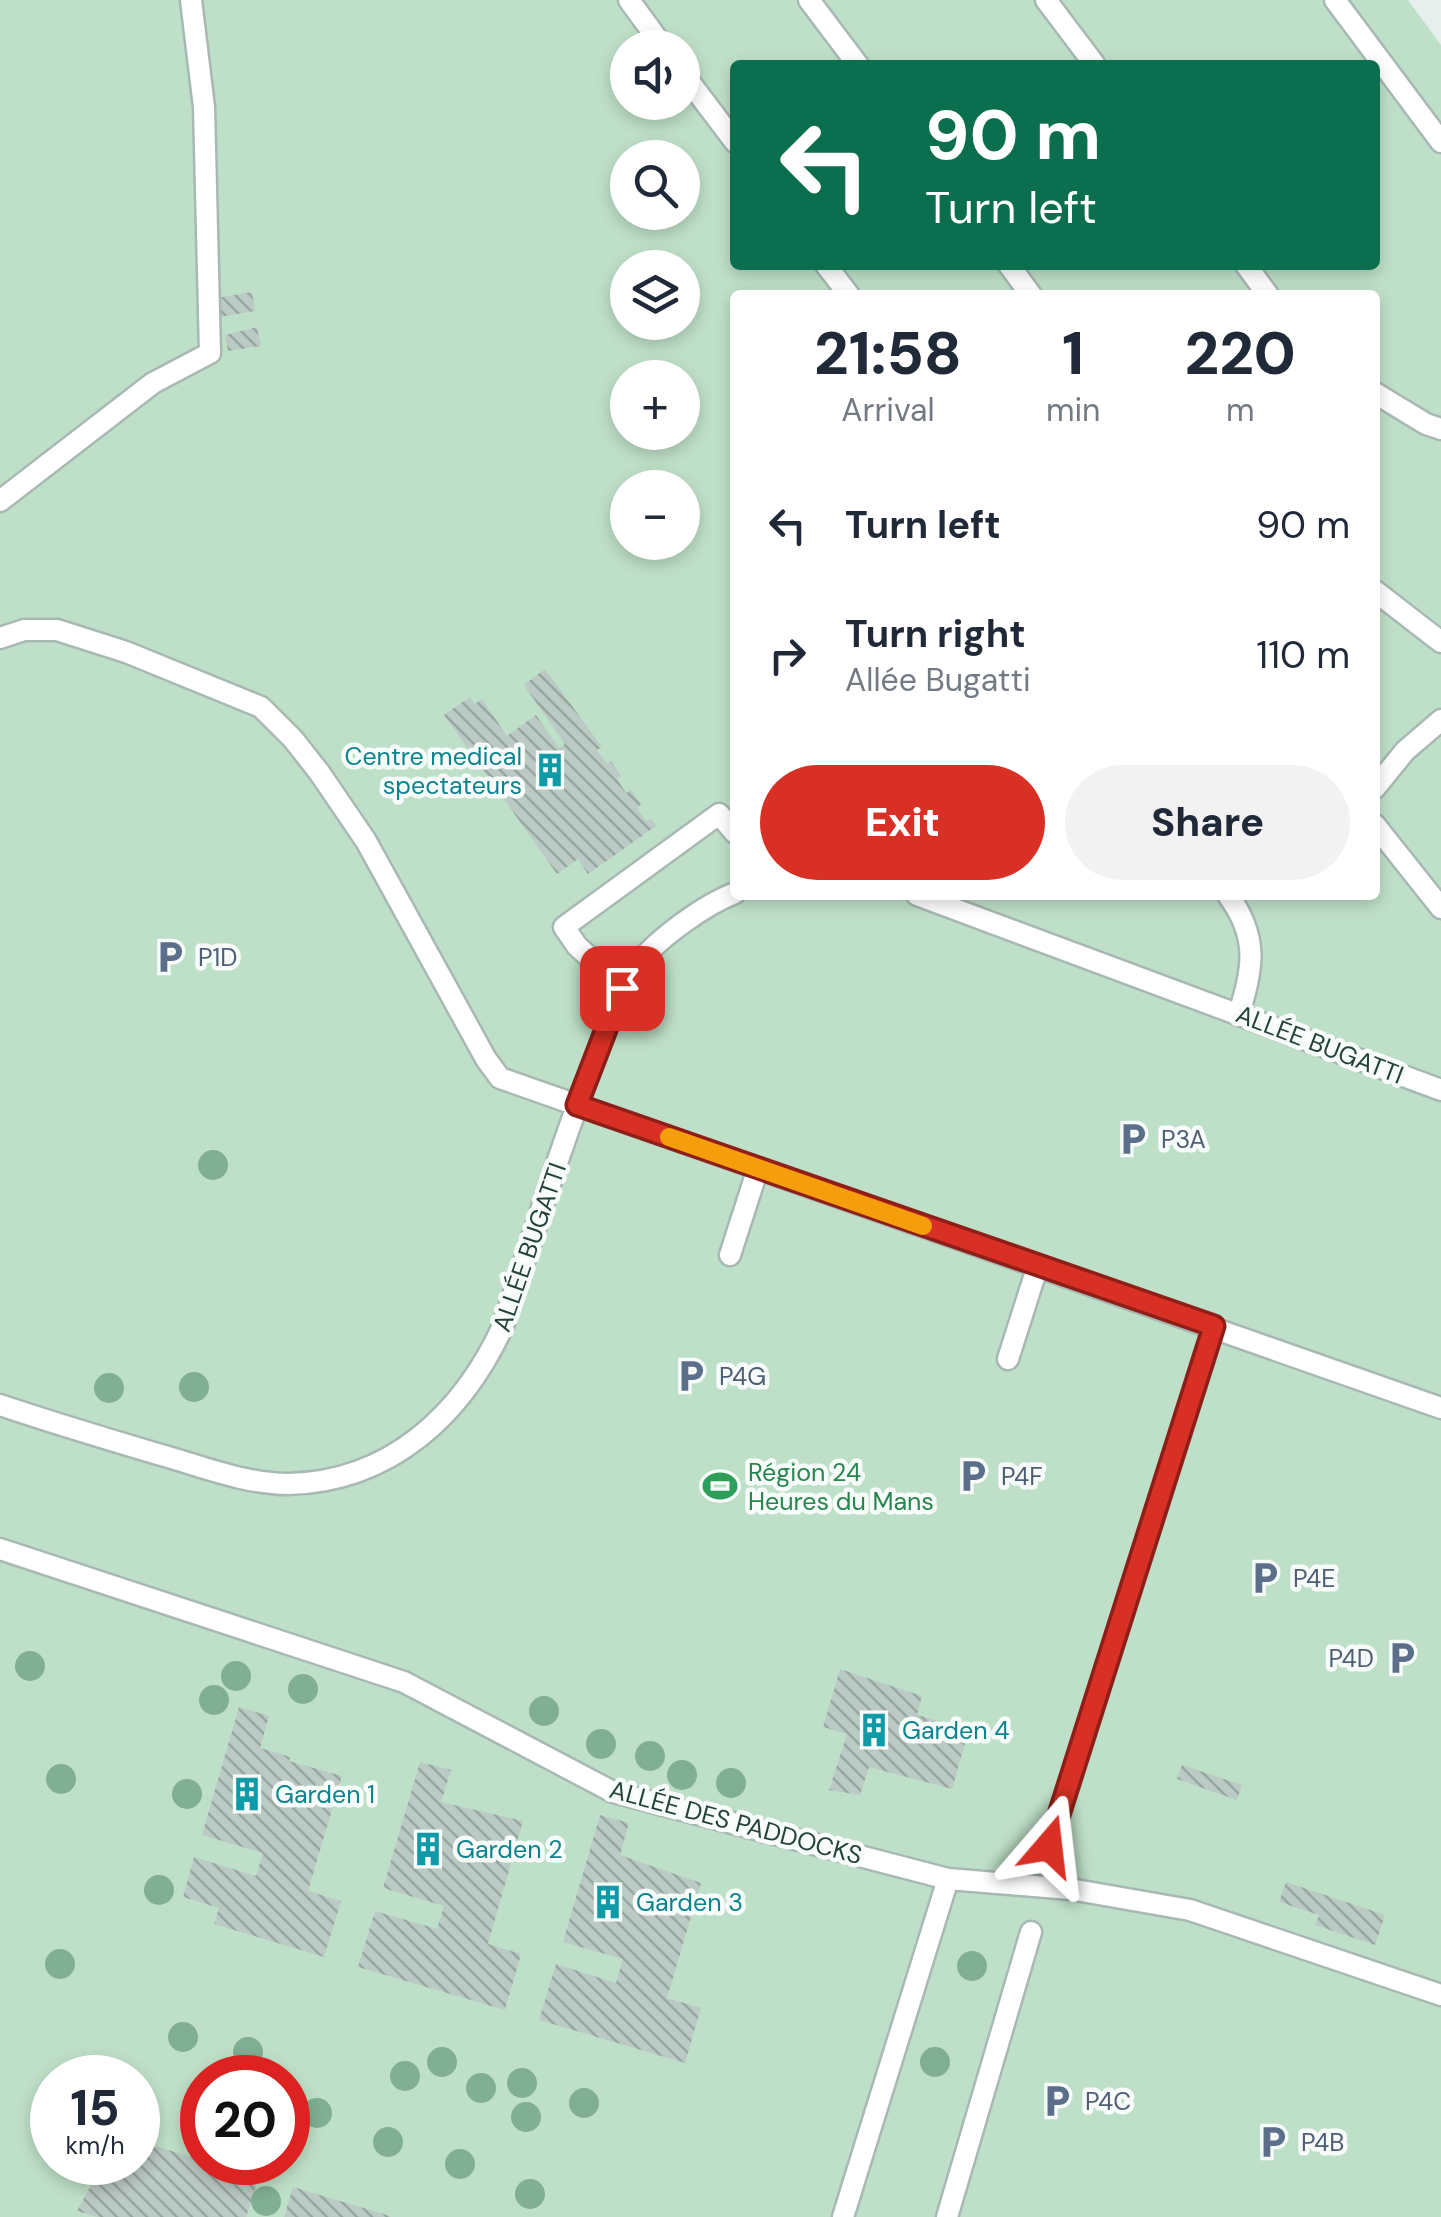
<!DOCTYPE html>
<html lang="en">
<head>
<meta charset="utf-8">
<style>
	:root { --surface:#fff; --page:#f2f2f3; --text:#1f2937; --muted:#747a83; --accent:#d93025 }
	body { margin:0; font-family:"DM Sans",sans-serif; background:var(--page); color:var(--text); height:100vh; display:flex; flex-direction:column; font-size:38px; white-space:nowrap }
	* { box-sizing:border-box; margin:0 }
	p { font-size:32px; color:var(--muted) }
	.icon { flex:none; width:55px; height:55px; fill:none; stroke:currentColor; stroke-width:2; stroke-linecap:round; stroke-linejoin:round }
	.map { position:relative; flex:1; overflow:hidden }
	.details { position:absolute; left:730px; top:290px; width:650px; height:610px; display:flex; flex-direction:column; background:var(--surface); border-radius:10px; box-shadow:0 5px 15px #0003 }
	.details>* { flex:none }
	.banner { position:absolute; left:730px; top:60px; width:650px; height:210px; border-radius:10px; box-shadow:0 5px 15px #0003; background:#0b6e4f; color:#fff; overflow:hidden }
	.controls { position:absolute; left:610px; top:30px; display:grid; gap:20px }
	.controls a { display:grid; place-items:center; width:90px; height:90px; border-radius:50%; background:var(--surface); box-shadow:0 5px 15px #0003; font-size:50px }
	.speed { position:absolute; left:30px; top:2055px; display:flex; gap:20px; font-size:50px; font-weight:700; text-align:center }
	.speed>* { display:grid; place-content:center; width:130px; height:130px; border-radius:50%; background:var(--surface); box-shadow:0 5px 15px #0003; line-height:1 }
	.speed small { font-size:25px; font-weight:400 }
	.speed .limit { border:15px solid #d22; background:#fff; color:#111 }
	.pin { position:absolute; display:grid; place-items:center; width:85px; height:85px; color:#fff; margin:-42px; border-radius:20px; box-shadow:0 5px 15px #0006 }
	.me { position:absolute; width:110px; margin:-55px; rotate:17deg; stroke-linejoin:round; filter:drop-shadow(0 0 8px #0008) }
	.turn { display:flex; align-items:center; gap:35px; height:210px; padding:0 30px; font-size:45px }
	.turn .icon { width:130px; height:130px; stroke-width:2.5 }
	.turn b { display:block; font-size:70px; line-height:85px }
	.eta { display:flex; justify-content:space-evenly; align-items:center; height:170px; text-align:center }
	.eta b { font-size:60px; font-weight:800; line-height:70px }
	.action { display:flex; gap:20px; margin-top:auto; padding:20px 30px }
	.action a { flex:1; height:115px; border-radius:60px; background:var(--accent); color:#fff; font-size:40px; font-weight:800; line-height:115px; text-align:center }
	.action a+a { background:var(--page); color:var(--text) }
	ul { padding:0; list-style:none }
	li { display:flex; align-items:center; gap:30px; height:130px; padding:0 30px }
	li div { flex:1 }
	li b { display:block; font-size:38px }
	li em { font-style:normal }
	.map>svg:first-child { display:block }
	.pitch { fill:#bfe0c8; fill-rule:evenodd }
	.building { fill:url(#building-back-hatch) }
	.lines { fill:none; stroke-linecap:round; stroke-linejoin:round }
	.service-casing { stroke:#a8b8b2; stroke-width:25 }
	.service { stroke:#fff; stroke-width:20 }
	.tree { fill:#80af93 }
	.route-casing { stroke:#8d1f18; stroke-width:25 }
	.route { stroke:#d93025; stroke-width:18 }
	.slow { stroke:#f59e0b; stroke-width:18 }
	.labels { text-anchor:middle; stroke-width:9; stroke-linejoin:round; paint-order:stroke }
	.culture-label { font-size:25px; fill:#0d838f; stroke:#f7fbf9; text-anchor:start }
	.service-label { font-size:25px; fill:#4e5e75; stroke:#f7fbf9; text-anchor:start }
	.street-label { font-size:25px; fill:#24423a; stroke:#f7fbf9 }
	.leisure-label { font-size:25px; fill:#27864d; stroke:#f7fbf9; text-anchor:start }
</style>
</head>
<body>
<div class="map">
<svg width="1441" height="2217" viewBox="0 0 1441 2217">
	<defs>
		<pattern id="building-back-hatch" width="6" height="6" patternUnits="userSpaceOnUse" patternTransform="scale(2.5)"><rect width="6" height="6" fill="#bbcac4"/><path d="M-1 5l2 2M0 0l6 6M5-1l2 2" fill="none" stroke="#98a6a0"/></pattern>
	</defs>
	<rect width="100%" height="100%" fill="#e6efeb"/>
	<path class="pitch" d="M0,0h1408l33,45v2172h-1441zM628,48h54v54h-54zM735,65h640v200h-640zM628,158h54v54h-54zM628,268h54v54h-54zM735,295h640v600h-640zM628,378h54v54h-54zM628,488h54v54h-54zM52,2078h86v84h-86zM202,2078h86v84h-86z"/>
	<path class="building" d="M252,292l3,19 -36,6 -3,-19z
		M257,327l4,19 -33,5 -3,-16z
		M545,669l57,78 -5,3 10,14 4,-3 10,15 -4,3 9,14 5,-3 10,14 -4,4 9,13 5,-2 5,7 -68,48 -10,-15 -21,15 -113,-159 26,-18 5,7 7,-5 25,37 29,-21 23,33 6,-4 -41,-59z
		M840,1669l82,27 -5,19 52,14 -17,60 -83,-22 -9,28 -31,-5 18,-56 -24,-7z
		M239,1707l30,9 -9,32 30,9 -1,4 53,15 -34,115 33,10 -17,56 -110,-33 5,-16 -36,-11 11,-40 62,19 7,-23 -61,-18z
		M420,1762l31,8 -10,32 82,19 -35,123 33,10 -16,56 -147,-43 17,-56 62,18 7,-23 -61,-18z
		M1182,1765l60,20 -5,15 -60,-21z
		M600,1815l29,8 -9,32 81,28 -34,115 34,10 -16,55 -146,-43 17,-56 60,19 7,-24 -60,-17z
		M1286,1882l99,33 -10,30 -60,-20 4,-10 -40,-13z
		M138,2141l64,19v2h8l49,15 -13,40h-148l-21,-6 27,-49h34z
		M293,2187l97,29v1h-106z"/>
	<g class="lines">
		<g class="service-casing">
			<path id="service" d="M629,0l35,48
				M809,0l49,65
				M1046,0l49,65
				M1335,0l106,142
				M682,72l53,70
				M826,265l23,30
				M1009,265l22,30
				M1246,265l22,30
				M1375,393l51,31 15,5
				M0,501l153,-118 57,-30 -6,-246 -13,-107
				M1375,591l66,51
				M0,638l24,-8h33l69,22 135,55 32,32 26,33 47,69 120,218 14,19 941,330
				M1375,788l30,-37 36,-31
				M1375,825l66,83
				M917,895l524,195
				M1228,895c30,41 26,72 11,118
				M622,987l-45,-41 -13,-19 155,-113 16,19
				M730,1255l28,-87
				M1008,1359l30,-94
				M0,1405c53,18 107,34 161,50 40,11 84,29 127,29 102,-2 174,-69 215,-158 30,-90 58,-181 93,-270 11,-30 20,-65 41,-91 20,-26 67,-60 98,-72
				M0,1549l404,133 209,110 335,87 122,10 120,21 251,85
				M1049,1847l165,-520
				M843,2217l105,-338
				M947,2217l84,-285"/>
		</g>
		<use href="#service" class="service"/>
	</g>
	<g class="tree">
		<circle cx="213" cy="1165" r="15"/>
		<circle cx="194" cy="1387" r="15"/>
		<circle cx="109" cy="1388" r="15"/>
		<circle cx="30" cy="1666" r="15"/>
		<circle cx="236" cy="1676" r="15"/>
		<circle cx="303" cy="1689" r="15"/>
		<circle cx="214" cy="1700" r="15"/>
		<circle cx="544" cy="1711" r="15"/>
		<circle cx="601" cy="1744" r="15"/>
		<circle cx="650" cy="1756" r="15"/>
		<circle cx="682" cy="1775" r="15"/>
		<circle cx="61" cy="1779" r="15"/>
		<circle cx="731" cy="1783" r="15"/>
		<circle cx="187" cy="1794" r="15"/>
		<circle cx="159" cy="1890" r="15"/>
		<circle cx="60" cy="1964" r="15"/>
		<circle cx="972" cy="1966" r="15"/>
		<circle cx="183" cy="2037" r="15"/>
		<circle cx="248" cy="2052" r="15"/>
		<circle cx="442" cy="2062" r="15"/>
		<circle cx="935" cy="2062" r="15"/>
		<circle cx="405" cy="2076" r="15"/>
		<circle cx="522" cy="2083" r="15"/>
		<circle cx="481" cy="2088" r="15"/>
		<circle cx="584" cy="2103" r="15"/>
		<circle cx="317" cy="2113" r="15"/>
		<circle cx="526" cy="2117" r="15"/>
		<circle cx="388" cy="2142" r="15"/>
		<circle cx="460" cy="2164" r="15"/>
		<circle cx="530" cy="2194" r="15"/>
		<circle cx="266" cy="2201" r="15"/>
	</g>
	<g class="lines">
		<g class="route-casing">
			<path id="route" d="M622,988l-45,117 637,221 -165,520"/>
		</g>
		<use href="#route" class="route"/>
		<path class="slow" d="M669,1137l254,89"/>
	</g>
	<defs>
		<g id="building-bare" transform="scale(2.7)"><path d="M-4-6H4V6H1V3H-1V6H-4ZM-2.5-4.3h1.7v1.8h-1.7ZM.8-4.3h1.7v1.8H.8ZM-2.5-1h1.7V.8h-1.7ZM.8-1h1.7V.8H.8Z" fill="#0f9aa8" stroke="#f7fbf9" stroke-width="2.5" paint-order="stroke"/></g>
		<g id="parking-bare" transform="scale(2.7)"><path d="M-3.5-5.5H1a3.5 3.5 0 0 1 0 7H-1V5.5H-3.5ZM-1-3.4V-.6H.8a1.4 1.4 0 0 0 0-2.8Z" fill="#5c6f8a" stroke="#f7fbf9" stroke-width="2.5" paint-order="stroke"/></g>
		<g id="stadium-bare" transform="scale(2.7)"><path d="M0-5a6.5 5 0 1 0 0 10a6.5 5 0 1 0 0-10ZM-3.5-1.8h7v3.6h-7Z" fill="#2e9e5b" stroke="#f7fbf9" stroke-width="2.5" paint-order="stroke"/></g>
	</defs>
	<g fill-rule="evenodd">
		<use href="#building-bare" x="550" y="770"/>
		<use href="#parking-bare" x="170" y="957"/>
		<use href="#parking-bare" x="1133" y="1139"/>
		<use href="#parking-bare" x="691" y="1376"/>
		<use href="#parking-bare" x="973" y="1476"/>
		<use href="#stadium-bare" x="720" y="1486"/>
		<use href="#parking-bare" x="1265" y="1578"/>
		<use href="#parking-bare" x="1402" y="1658"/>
		<use href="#building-bare" x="874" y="1730"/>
		<use href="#building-bare" x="247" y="1794"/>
		<use href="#building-bare" x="428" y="1849"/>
		<use href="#building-bare" x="608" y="1902"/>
		<use href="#parking-bare" x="1057" y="2101"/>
		<use href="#parking-bare" x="1273" y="2142"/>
	</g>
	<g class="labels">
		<g class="culture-label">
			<text x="522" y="765" text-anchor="end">Centre medical<tspan x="522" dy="29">spectateurs</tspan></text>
			<text x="902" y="1739">Garden 4</text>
			<text x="275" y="1803">Garden 1</text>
			<text x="456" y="1858">Garden 2</text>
			<text x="636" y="1911">Garden 3</text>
		</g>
		<g class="service-label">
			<text x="198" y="966">P1D</text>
			<text x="1161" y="1148">P3A</text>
			<text x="719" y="1385">P4G</text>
			<text x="1001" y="1485">P4F</text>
			<text x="1293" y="1587">P4E</text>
			<text x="1374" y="1667" text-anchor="end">P4D</text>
			<text x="1085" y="2110">P4C</text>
			<text x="1301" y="2151">P4B</text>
		</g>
		<g class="street-label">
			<text transform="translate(1320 1044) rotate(21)" y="9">ALLÉE BUGATTI</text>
			<text transform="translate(529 1247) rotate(-71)" y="9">ALLÉE BUGATTI</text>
			<text transform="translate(736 1822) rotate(15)" y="9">ALLÉE DES PADDOCKS</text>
		</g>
		<g class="leisure-label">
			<text x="748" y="1481">Région 24<tspan x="748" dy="29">Heures du Mans</tspan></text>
		</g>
	</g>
</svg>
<div class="controls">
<a><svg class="icon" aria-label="sound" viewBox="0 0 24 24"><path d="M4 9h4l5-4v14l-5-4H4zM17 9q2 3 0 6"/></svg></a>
<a><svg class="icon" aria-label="search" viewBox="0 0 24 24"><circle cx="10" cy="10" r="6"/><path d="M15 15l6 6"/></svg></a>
<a><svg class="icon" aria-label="layers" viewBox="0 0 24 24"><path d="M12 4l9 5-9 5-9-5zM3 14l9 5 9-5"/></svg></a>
<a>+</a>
<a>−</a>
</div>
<div class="speed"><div>15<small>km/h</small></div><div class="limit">20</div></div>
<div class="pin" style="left:622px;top:988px;background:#d93025"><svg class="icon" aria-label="arrive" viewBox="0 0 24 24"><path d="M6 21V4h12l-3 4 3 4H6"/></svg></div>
<svg class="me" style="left:1049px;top:1846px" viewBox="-20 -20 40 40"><path d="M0-17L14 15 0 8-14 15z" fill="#d93025" stroke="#fff" stroke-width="4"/></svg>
<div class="banner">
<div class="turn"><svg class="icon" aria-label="left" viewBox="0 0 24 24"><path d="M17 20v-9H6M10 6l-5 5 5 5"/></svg><div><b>90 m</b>Turn left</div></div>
</div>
<section class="details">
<div class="eta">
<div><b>21:58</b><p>Arrival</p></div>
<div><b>1</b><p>min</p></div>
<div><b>220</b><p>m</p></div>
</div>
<ul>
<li><svg class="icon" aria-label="left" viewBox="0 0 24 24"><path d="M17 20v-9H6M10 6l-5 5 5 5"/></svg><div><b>Turn left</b></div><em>90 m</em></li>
<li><svg class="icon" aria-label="right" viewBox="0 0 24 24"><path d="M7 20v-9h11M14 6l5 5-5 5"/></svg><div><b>Turn right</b><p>Allée Bugatti</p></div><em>110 m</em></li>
</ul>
<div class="action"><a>Exit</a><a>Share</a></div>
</section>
</div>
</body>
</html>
